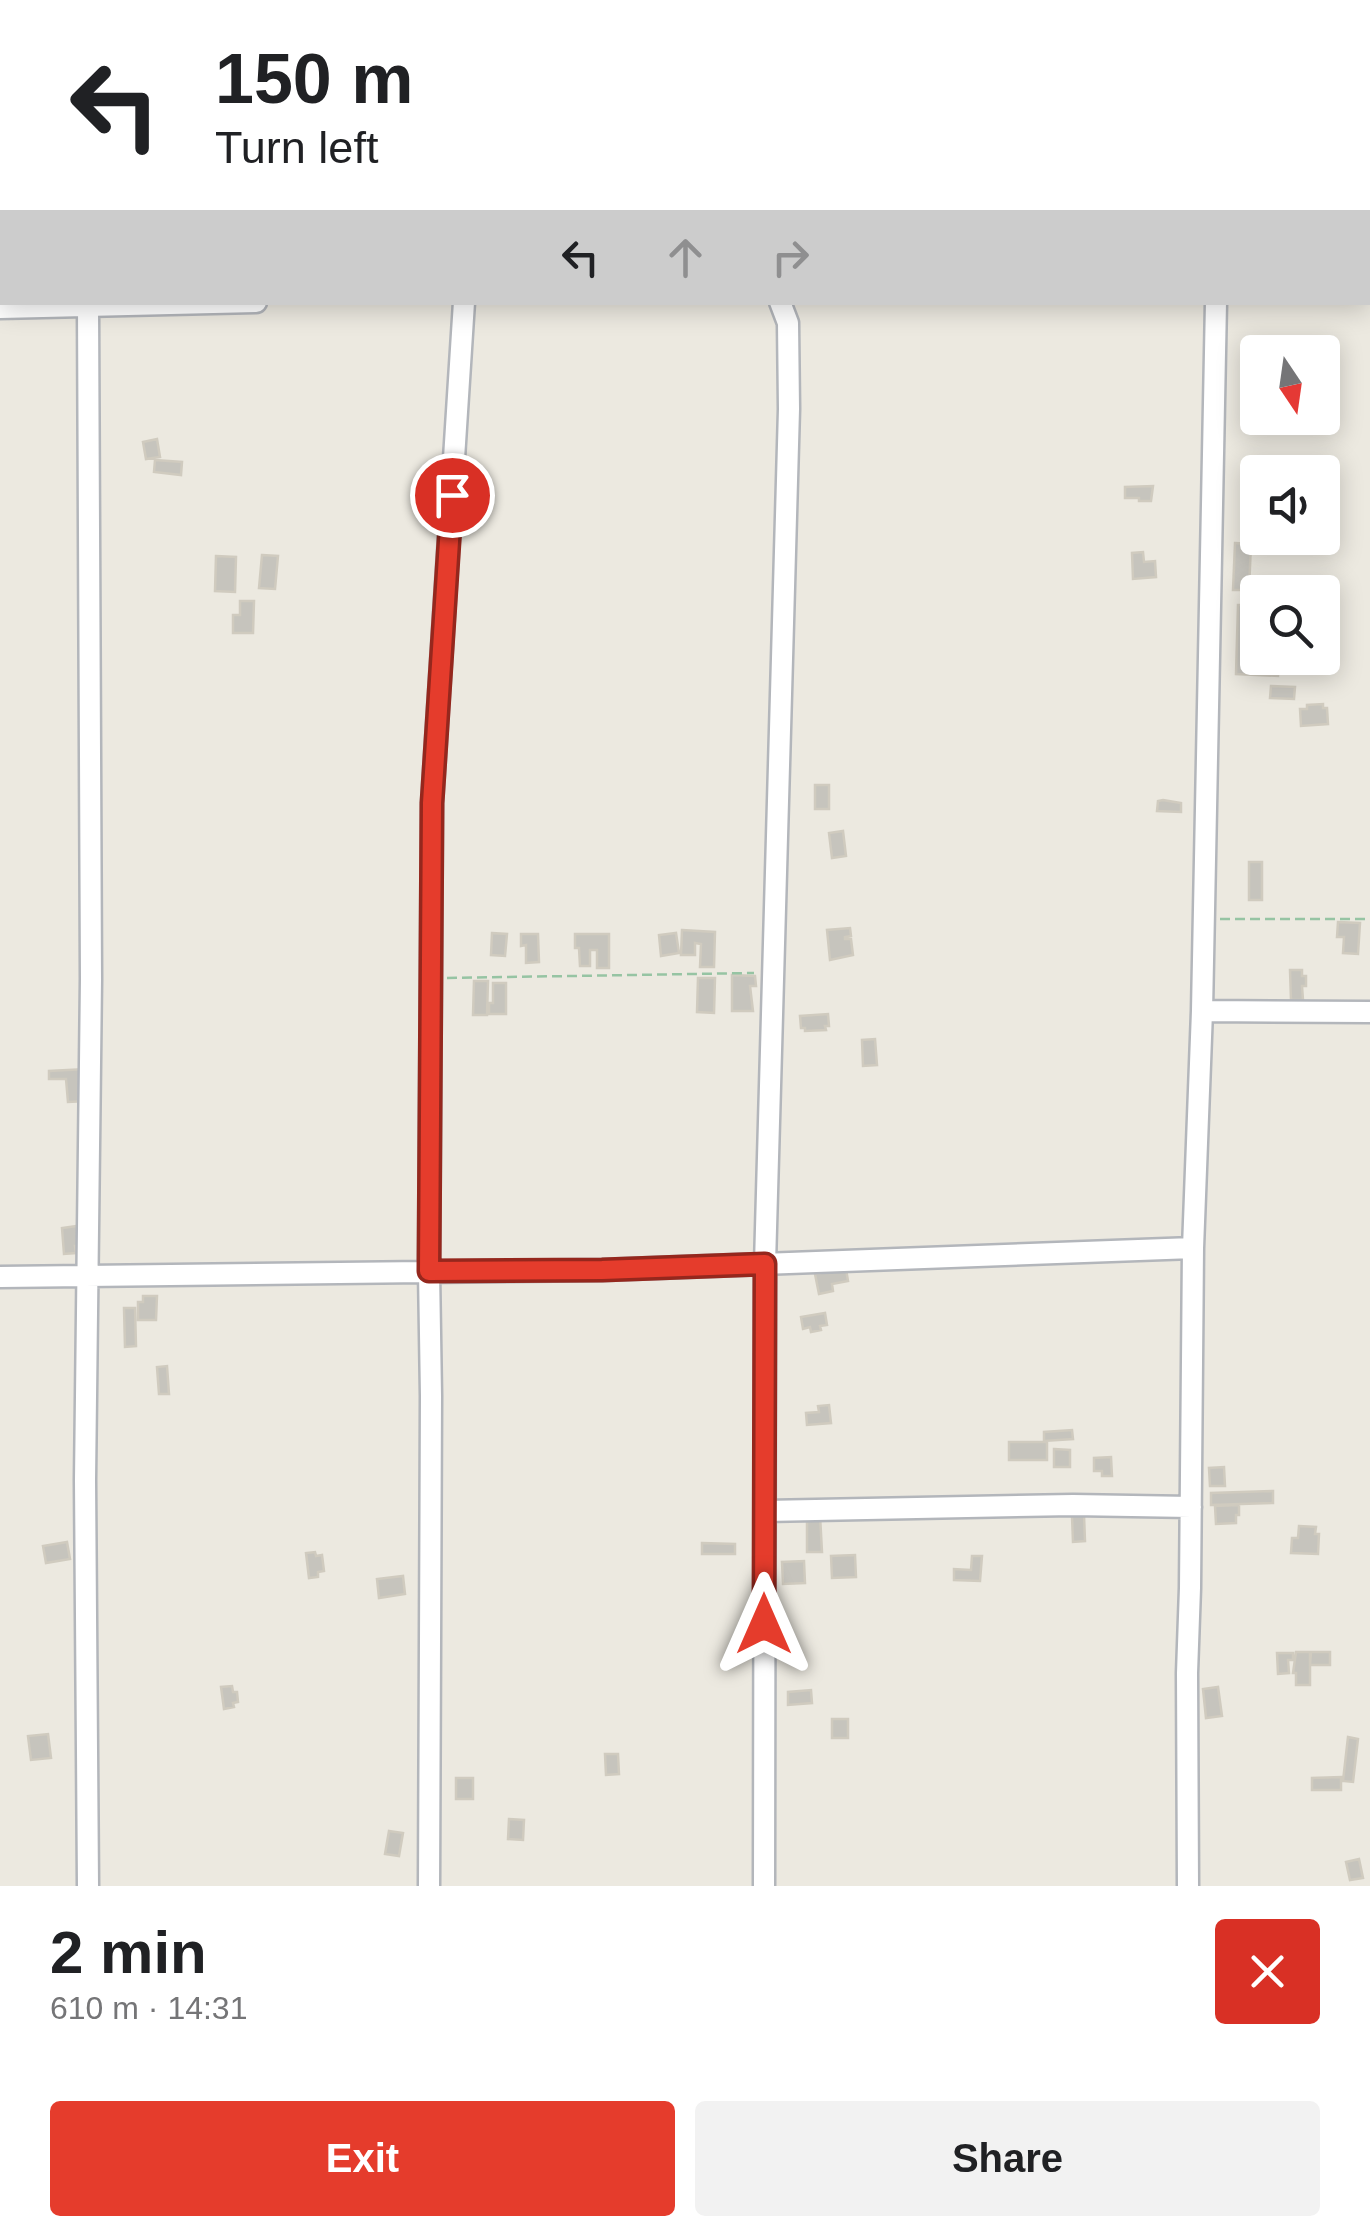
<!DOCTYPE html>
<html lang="en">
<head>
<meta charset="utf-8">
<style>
	:root { --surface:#fff; --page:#f2f2f2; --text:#202124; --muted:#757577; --accent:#e53c2c }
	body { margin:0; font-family:Helvetica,sans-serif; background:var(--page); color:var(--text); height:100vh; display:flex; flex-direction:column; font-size:38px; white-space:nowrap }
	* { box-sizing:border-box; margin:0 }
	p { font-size:32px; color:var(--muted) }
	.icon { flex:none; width:55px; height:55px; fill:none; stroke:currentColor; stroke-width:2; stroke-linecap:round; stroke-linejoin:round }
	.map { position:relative; height:1886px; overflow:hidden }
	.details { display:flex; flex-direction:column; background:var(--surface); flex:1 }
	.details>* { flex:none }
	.top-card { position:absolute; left:0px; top:0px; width:1370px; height:305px; box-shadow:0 5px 25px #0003; background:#fff; color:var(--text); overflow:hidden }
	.needle { width:65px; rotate:167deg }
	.controls { position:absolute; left:1240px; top:335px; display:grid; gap:20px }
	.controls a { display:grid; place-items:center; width:100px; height:100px; border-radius:10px; background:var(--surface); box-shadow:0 5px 25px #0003; font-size:50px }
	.pin { position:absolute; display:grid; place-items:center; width:85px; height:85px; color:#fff; margin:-42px; border:5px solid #fff; border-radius:50%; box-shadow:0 2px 10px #0007 }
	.me { position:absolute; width:110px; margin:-55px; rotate:0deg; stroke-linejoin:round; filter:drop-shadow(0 0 8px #0008) }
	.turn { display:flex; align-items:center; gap:35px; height:210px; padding:0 50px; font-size:45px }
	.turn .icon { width:130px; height:130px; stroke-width:2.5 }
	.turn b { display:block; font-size:70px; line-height:85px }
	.lanes { display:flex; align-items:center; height:95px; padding:0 50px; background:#0003; justify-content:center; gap:50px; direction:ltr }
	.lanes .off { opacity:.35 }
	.round { display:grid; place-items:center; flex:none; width:105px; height:105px; border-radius:10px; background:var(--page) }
	.summary { display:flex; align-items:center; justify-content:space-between; height:170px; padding:0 50px }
	h1 { font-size:60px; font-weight:700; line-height:75px }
	.primary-button { display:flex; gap:20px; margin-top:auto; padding:20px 50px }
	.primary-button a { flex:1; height:115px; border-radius:10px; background:var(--accent); color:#fff; font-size:40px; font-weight:700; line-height:115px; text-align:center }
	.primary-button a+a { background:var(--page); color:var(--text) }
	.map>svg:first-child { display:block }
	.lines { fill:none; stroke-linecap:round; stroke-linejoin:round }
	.stream { stroke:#9fd4fd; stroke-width:5 }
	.building { fill:#c6c4bd; stroke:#d0cbbf; stroke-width:2.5 }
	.minor-casing { stroke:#b3b6bb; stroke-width:25 }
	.path { stroke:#96c4a3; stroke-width:2.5; stroke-dasharray:10 5; stroke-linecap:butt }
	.minor { stroke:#fff; stroke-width:20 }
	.route-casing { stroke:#95271d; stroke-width:25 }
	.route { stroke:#e53c2c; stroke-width:18 }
</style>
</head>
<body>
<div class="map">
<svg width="1370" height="1886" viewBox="0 0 1370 1886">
	<rect width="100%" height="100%" fill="#ece9e0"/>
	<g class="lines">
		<path class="stream" d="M645,0l3,2
			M1112,2l8,-2"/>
	</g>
	<path class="building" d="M157,439l3,18 -14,2 -3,-17z
		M155,460l27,2 -1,13 -27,-3z
		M1153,486l-2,15h-12v-3h-14v-11z
		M1235,543l16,1 -2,46h-16z
		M1143,552l1,10 11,-1 1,16 -23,2 -1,-26z
		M262,555l16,1 -3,33 -16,-1z
		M216,556l20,1 -1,35 -20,-1z
		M240,601h14l-1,32h-20v-18h7z
		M1238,605h10l-2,57 33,1 -1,13 -42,-2z
		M1271,686l24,1 -1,12 -24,-1z
		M1323,704v4h4l1,16 -27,2 -1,-17h7v-4z
		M815,785h14v24h-14z
		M1163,800l18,3v9l-24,-1 1,-10z
		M843,831l3,25 -14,2 -3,-25z
		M1249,862h13v38h-13z
		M1338,922l22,1 -2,31 -15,-1 1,-16h-7z
		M850,928l1,8 -6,1v2h6l2,16 -23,5 -3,-30z
		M682,930l33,2 -1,35h-14l1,-23 -6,-1v12h-14z
		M492,933l15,1 -2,22 -14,-1z
		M676,933l3,20 -18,3 -2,-21z
		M521,934h17l1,28 -13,1v-18l-5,1z
		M575,934h34v34h-12v-18h-7v16h-10l-1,-18h-4z
		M1290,970h12v6h4v10h-4l1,14h-12z
		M732,975l23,1 1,10h-6l3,25h-21z
		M698,978h17l-1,35 -17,-1z
		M474,981h14l-1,34h-14z
		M493,983h13v31h-17v-11h4z
		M828,1014l1,12h-4l1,4 -21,1v-3h-4l-1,-12z
		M875,1039l2,26 -14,1 -1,-26z
		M86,1069l1,32 -19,1 -2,-23h-17v-8z
		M77,1226l2,20h-4l1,7 -12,1 -2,-26z
		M846,1269l2,12 -16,3 1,7 -14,3 -4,-20z
		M143,1296h14l-1,24h-18v-18h5z
		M124,1308h11l1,38 -11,1z
		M825,1313l2,12 -7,1 1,4 -10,2 -1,-5 -7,2 -2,-12z
		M167,1366l2,28h-10l-2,-27z
		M829,1405l2,18 -24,2 -1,-12 13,-1 -1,-6z
		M1072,1430l1,9 -29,2v-9z
		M1009,1442h38v18h-38z
		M1054,1449l16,1v17h-16z
		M1111,1457l1,19h-10v-5h-8v-13z
		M1224,1467l1,19h-15l-1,-18z
		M1273,1491v12l-62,2v-12z
		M1239,1505v10h-3v8l-20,1 -1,-18z
		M807,1515h13l2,37h-15z
		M1084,1515l1,26 -12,1 -1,-26z
		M1299,1526l17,1 -1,7h4l-1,20 -27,-1 1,-15h6z
		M67,1542l3,17 -24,4 -3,-17z
		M702,1543l33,1v10h-33z
		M315,1552l1,4 6,-1 2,16 -6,1v5l-9,1 -3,-25z
		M855,1555l1,22 -24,1 -1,-22z
		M972,1556h10l-2,25 -26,-1v-11l17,1z
		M804,1561l1,22 -22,1 -1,-22z
		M403,1576l2,18 -26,4 -2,-19z
		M1296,1652h14v33h-14v-12h-3z
		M1311,1652h19v13h-20z
		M1277,1653h16v7h-5l1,13 -11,1z
		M232,1686l1,6h4l1,10 -5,1 1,4 -10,2 -3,-22z
		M1218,1687l4,29 -16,2 -3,-29z
		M811,1690l1,13 -24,2v-13z
		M832,1719h16v19h-16z
		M48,1734l3,24 -20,2 -3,-24z
		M1348,1737l10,2 -5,43 -10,-1z
		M605,1754h13l1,20 -13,1z
		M1341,1777v13h-29v-12z
		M456,1778h17v21h-17z
		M509,1819l15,1 -1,20 -15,-1z
		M389,1831l14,2 -4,23 -14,-2z
		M1359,1859l4,19 -13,2 -4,-18z"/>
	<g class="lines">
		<g class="minor-casing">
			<path id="minor" d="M1218,0l1,2
				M0,308l256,-6
				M1202,1011l168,1
				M0,1277l602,-7 591,-22 9,-237 14,-709
				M765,1511l308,-6 118,2
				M88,1886l-3,-406 6,-501 -3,-673
				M429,1886l2,-490 -2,-125 3,-468 32,-501
				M764,1886l1,-622 24,-855 -1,-86 -8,-21
				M1188,1886l-1,-213 3,-85 3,-340"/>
		</g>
		<path class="path" d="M1220,919h150
			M447,978l307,-5"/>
		<use href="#minor" class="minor"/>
	</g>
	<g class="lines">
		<g class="route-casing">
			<path id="route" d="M452,495l-20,308 -3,468 173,-1 163,-6 -1,360"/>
		</g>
		<use href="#route" class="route"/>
	</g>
</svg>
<div class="controls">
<a><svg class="needle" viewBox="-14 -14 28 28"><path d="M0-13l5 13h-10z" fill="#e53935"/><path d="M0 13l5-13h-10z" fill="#757577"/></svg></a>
<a><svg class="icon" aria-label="sound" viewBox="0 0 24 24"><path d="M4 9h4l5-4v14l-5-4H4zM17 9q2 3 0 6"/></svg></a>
<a><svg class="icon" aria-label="search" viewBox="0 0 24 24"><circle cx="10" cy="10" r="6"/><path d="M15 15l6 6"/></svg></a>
</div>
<div class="pin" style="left:452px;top:495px;background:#d93025"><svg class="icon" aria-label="arrive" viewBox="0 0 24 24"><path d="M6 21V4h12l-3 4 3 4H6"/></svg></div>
<svg class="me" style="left:764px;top:1624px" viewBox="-20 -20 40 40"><path d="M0-17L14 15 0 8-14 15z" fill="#e53c2c" stroke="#fff" stroke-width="4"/></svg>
<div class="top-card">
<div class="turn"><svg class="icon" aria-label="left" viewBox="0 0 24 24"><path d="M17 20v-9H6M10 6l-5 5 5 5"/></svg><div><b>150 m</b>Turn left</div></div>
<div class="lanes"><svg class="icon" aria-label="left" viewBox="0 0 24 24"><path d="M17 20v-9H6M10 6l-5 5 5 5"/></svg><svg class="icon off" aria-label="ahead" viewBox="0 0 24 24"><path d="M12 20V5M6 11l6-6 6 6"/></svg><svg class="icon off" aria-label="right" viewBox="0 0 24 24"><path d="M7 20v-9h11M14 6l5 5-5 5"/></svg></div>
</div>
</div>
<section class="details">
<div class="summary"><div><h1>2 min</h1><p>610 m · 14:31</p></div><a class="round" style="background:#d93025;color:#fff"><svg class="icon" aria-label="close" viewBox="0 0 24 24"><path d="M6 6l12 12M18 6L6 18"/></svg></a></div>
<div class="primary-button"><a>Exit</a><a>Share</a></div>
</section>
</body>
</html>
